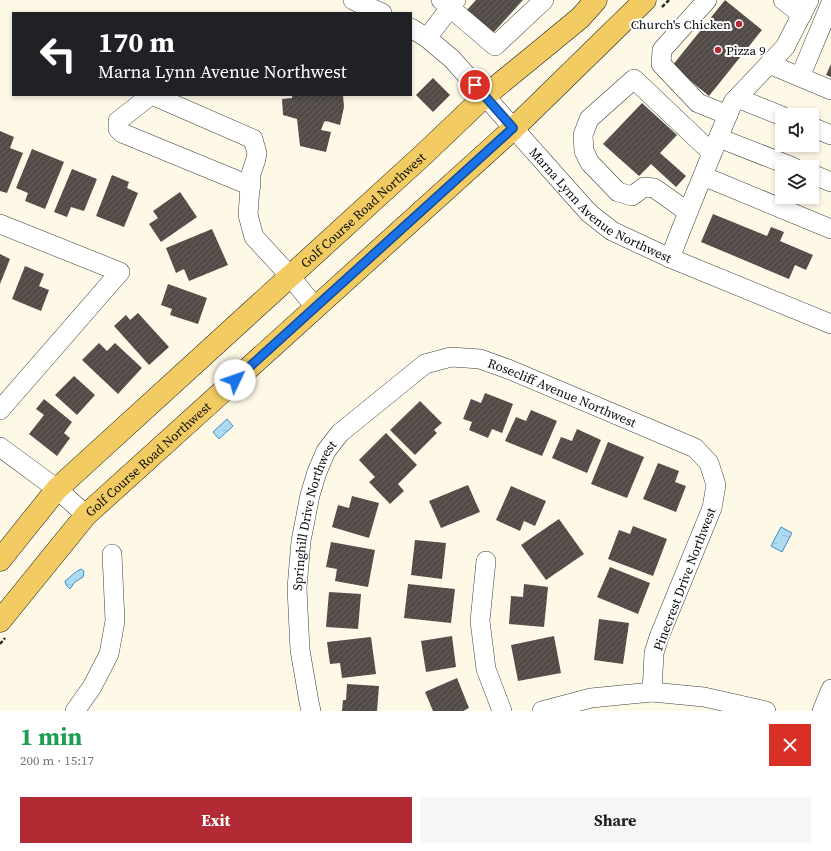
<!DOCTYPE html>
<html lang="en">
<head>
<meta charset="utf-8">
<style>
	:root { --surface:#fff; --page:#f6f6f6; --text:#202124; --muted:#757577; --accent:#b22a33 }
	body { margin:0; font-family:"Source Serif 4",serif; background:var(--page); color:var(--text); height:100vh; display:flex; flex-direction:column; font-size:15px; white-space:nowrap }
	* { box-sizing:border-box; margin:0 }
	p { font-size:13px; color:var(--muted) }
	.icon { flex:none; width:22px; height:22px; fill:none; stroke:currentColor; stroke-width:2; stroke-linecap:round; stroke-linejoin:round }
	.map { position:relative; height:711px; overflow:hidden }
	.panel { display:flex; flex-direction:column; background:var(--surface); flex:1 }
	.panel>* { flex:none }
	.banner { position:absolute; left:12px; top:12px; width:400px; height:84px; border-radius:0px; box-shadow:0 2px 6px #0003; background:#202124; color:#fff; overflow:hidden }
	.buttons { position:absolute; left:775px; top:108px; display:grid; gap:8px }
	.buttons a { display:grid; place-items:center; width:44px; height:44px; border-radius:0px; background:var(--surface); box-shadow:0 2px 6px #0003; font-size:20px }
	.pin { position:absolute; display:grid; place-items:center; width:34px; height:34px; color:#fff; margin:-17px; border:2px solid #fff; border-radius:50%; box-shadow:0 1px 4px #0007 }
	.me { position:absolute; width:44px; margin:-22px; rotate:48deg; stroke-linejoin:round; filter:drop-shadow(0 0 3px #0008) }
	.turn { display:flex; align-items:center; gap:14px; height:84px; padding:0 20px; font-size:18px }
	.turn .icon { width:52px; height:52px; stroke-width:2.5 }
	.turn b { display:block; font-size:28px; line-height:34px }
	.round { display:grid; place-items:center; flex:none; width:42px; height:42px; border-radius:0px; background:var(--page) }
	.summary { display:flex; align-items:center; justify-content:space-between; height:68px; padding:0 20px }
	h1 { font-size:24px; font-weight:700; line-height:30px; color:#1e9e55 }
	.cta { display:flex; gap:8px; margin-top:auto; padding:8px 20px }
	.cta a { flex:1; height:46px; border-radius:0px; background:var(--accent); color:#fff; font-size:16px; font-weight:700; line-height:46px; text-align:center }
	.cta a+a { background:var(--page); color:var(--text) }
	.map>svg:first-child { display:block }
	.water { fill:url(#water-ripples); stroke:#3a91c6 }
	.building { fill:url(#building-hatch) }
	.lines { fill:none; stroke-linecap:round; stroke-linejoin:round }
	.minor-casing { stroke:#3d3d3d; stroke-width:20 }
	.major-casing { stroke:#1b1b1b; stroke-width:23 }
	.path { stroke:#2c2c2c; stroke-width:2.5; stroke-dasharray:4 2; stroke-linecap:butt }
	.minor { stroke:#fff; stroke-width:19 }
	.major { stroke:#f2cc63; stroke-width:22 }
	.route-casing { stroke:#114b97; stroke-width:10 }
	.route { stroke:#1a73e8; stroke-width:7 }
	.poi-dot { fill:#b22a33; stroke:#fff; stroke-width:1.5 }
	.labels { text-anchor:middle; stroke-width:4; stroke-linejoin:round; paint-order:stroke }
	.poi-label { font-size:13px; fill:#0a0a0a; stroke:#fff; text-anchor:end }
	.street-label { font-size:13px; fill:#0a0a0a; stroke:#fff }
</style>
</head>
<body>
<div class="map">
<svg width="831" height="711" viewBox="0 0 831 711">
	<defs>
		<pattern id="water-ripples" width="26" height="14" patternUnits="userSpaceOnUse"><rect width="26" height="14" fill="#afdbf2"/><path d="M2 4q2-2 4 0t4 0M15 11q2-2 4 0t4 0" fill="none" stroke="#95bbce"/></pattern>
		<pattern id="building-hatch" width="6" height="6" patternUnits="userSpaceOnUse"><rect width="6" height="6" fill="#524b47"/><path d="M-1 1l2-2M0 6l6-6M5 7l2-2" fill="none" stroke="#66605d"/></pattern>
	</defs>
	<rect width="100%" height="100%" fill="#fef9e7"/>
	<path class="water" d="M227,419l6,7 -14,13 -6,-7z
		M781,527l11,6 -10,19 -11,-6z
		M81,569l3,2 -1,6 -8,5 -5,7 -4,-4 -1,-4c6,-4 9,-9 16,-12z"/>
	<path class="building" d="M476,0h47l-30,33 -26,-23z
		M725,0l37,30 -53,66 -37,-30z
		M831,64v13l-5,-2z
		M433,78l17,17 -17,17 -17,-17z
		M292,95h51l1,12 -4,18 -14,-4 -2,1 -3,8 10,2 -5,20 -26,-6 -3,-27 -14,-4 -1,-16 10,-1z
		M642,103l35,32 -17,18 26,23 -10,11 -25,-23 -12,12 -36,-32z
		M0,131l14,6 -4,11 13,5 -16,40 -7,-2z
		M32,149l32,13 -19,47 -20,-8 3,-8 -12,-5z
		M72,169l25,10 -13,32 -13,-4 -4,10 -13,-5z
		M112,175l17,7 -2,6 11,5 -14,34 -28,-11z
		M180,192l17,25 -36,25 -12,-18 9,-6 -5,-7z
		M713,214l54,22 4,-9 13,5 -4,9 33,14 -7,15 -11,-5 -6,14 -88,-37z
		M212,229l16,36 -39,16 -5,-12 -8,4 -10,-25z
		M0,254l10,5 -10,25z
		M25,266l19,8 -5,12 10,4 -8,21 -29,-12z
		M168,284l39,14 -9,26 -28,-9 2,-6 -11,-4z
		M138,313l31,34 -20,18 -35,-39 12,-11 4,5z
		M99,343l8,8 8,-8 27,25 -24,26 -36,-34z
		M74,376l21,19 -18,20 -22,-20z
		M485,393l28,11 -11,29 -10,-4 -4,9 -19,-8 3,-8 -9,-3 8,-20 10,4z
		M44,399l28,23 -8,11 6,5 -13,18 -28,-22 15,-19 -8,-6z
		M420,401l22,22 -8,7 3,3 -22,22 -25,-25z
		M531,410l26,11 -15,35 -37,-15 11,-24 10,4z
		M577,429l24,11 -14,33 -35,-15 9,-21 11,4z
		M386,433l31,32 -19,19 6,7 -14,13 -21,-22 6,-5 -16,-17z
		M608,442l36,15 -17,41 -36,-14z
		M658,463l21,8 -4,11 11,4 -10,26 -33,-13z
		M468,485l12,27 -39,16 -12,-27z
		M511,486l35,15 -11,25 -11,-5 -4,10 -24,-11z
		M352,496l27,7 -10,35 -37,-11 6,-22 11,3z
		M559,519l25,35 -38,26 -25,-35z
		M633,526l34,13 -14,37 -45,-17 11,-29 11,4z
		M415,540l31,3 -4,36 -31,-4z
		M331,542l44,8 -7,37 -33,-6 2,-12 -11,-2z
		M610,567l40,16 -12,31 -41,-17z
		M408,584l47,5 -4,34 -47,-5z
		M524,584l24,3 -4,40 -35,-3 2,-28 12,1z
		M329,592l32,2 -3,35 -32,-2z
		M599,619l30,4 -6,41 -29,-4z
		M452,636l4,31 -30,5 -5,-31z
		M554,636l7,37 -43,8 -7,-36z
		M371,637l5,37 -34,4 -2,-15 -10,1 -3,-22z
		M457,678l12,30 -6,3h-30l-8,-19z
		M347,684l32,2 -2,25h-35l1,-11h3z"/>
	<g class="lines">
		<g class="minor-casing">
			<g id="minor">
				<path d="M353,0l29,13"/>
				<path d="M441,0l54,46 49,-46"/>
				<path d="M707,0l-45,50 -1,14 37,39 30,12"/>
				<path d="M783,0l19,15"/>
				<path id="s1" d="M411,28l16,10 25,21 137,154 23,18 58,27 161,66"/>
				<path d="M427,38l29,-38"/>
				<path d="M769,64l62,26"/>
				<path d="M800,77l31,-74"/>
				<path d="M151,95l-33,26v8l4,4 129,53"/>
				<path d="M152,95l101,44 4,14 -1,6 -5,15 -3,41 6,22 36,39 25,31"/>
				<path d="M737,98l45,18"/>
				<path d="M812,127l19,8"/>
				<path d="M719,138l74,29"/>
				<path d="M812,174l19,8"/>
				<path d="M703,176l128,53"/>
				<path d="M688,212l-34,-24 -10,-1 -12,9 -14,-4 -28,-29 -6,-12 -1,-16 6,-16 45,-40 78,74"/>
				<path d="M0,224l120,48 -120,138"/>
				<path d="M670,258l18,-46 45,-110 52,-55 24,-47"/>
				<path d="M0,447l57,42 29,26"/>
				<path d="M486,561l-6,60 6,48 16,42"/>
				<path d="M75,711l17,-24 17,-33 6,-33 -3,-67"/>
				<path id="s2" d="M311,711l-2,-9 -9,-52 -3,-62 4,-47 9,-46 7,-23 9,-21 14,-18 85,-69 26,-7 29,2 28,10 187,79 14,15 7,22 -4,23 -53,129 -5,16 -2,39"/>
				<path d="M542,711l49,-13 61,-6 52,5 62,14"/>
				<path d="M822,711l9,-22"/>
			</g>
		</g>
		<g class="major-casing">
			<g id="major">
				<path id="s3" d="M0,560l57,-71 366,-334 62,-59 95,-78 16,-18"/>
				<path id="s4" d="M0,621l86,-106 427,-386 132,-129"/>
			</g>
		</g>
		<path class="path" d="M662,7l7,-7
			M0,644l5,-6"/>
		<use href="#minor" class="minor"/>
		<use href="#major" class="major"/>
	</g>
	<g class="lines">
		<g class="route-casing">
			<path id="route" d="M235,380l278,-252 -38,-43"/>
		</g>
		<use href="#route" class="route"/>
	</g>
	<g class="poi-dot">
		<circle cx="739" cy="24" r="4"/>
		<circle cx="718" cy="50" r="4"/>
	</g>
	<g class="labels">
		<g class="poi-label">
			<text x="731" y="29">Church's Chicken</text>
			<text x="726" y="55" text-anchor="start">Pizza 9</text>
		</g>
		<g class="street-label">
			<text dy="5" stroke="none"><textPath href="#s1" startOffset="262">Marna Lynn Avenue Northwest</textPath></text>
			<text dy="5" stroke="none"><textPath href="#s3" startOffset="505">Golf Course Road Northwest</textPath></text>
			<text dy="5" stroke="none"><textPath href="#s2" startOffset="542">Rosecliff Avenue Northwest</textPath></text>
			<text dy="5" stroke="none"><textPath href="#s4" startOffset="220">Golf Course Road Northwest</textPath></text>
			<text dy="5" stroke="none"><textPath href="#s2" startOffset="199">Springhill Drive Northwest</textPath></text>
			<text transform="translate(684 579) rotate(-69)" y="5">Pinecrest Drive Northwest</text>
		</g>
	</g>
</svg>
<div class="buttons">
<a><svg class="icon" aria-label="sound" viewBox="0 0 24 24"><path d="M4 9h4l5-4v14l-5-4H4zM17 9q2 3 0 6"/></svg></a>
<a><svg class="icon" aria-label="layers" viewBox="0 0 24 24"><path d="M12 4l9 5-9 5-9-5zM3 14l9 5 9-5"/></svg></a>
</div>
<div class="pin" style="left:475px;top:85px;background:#d93025"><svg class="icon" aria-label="arrive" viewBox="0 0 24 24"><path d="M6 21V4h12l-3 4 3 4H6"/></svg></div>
<svg class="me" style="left:235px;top:380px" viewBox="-20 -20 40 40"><circle r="19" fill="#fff"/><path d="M0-13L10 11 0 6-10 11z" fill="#1a73e8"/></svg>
<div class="banner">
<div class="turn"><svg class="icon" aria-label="left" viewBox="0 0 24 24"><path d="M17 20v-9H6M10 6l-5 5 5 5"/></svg><div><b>170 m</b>Marna Lynn Avenue Northwest</div></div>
</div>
</div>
<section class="panel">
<div class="summary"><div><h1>1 min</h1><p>200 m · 15:17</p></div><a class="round" style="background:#d93025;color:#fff"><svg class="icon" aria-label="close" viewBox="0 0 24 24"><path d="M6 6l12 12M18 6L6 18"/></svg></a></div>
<div class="cta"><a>Exit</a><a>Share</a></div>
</section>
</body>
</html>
